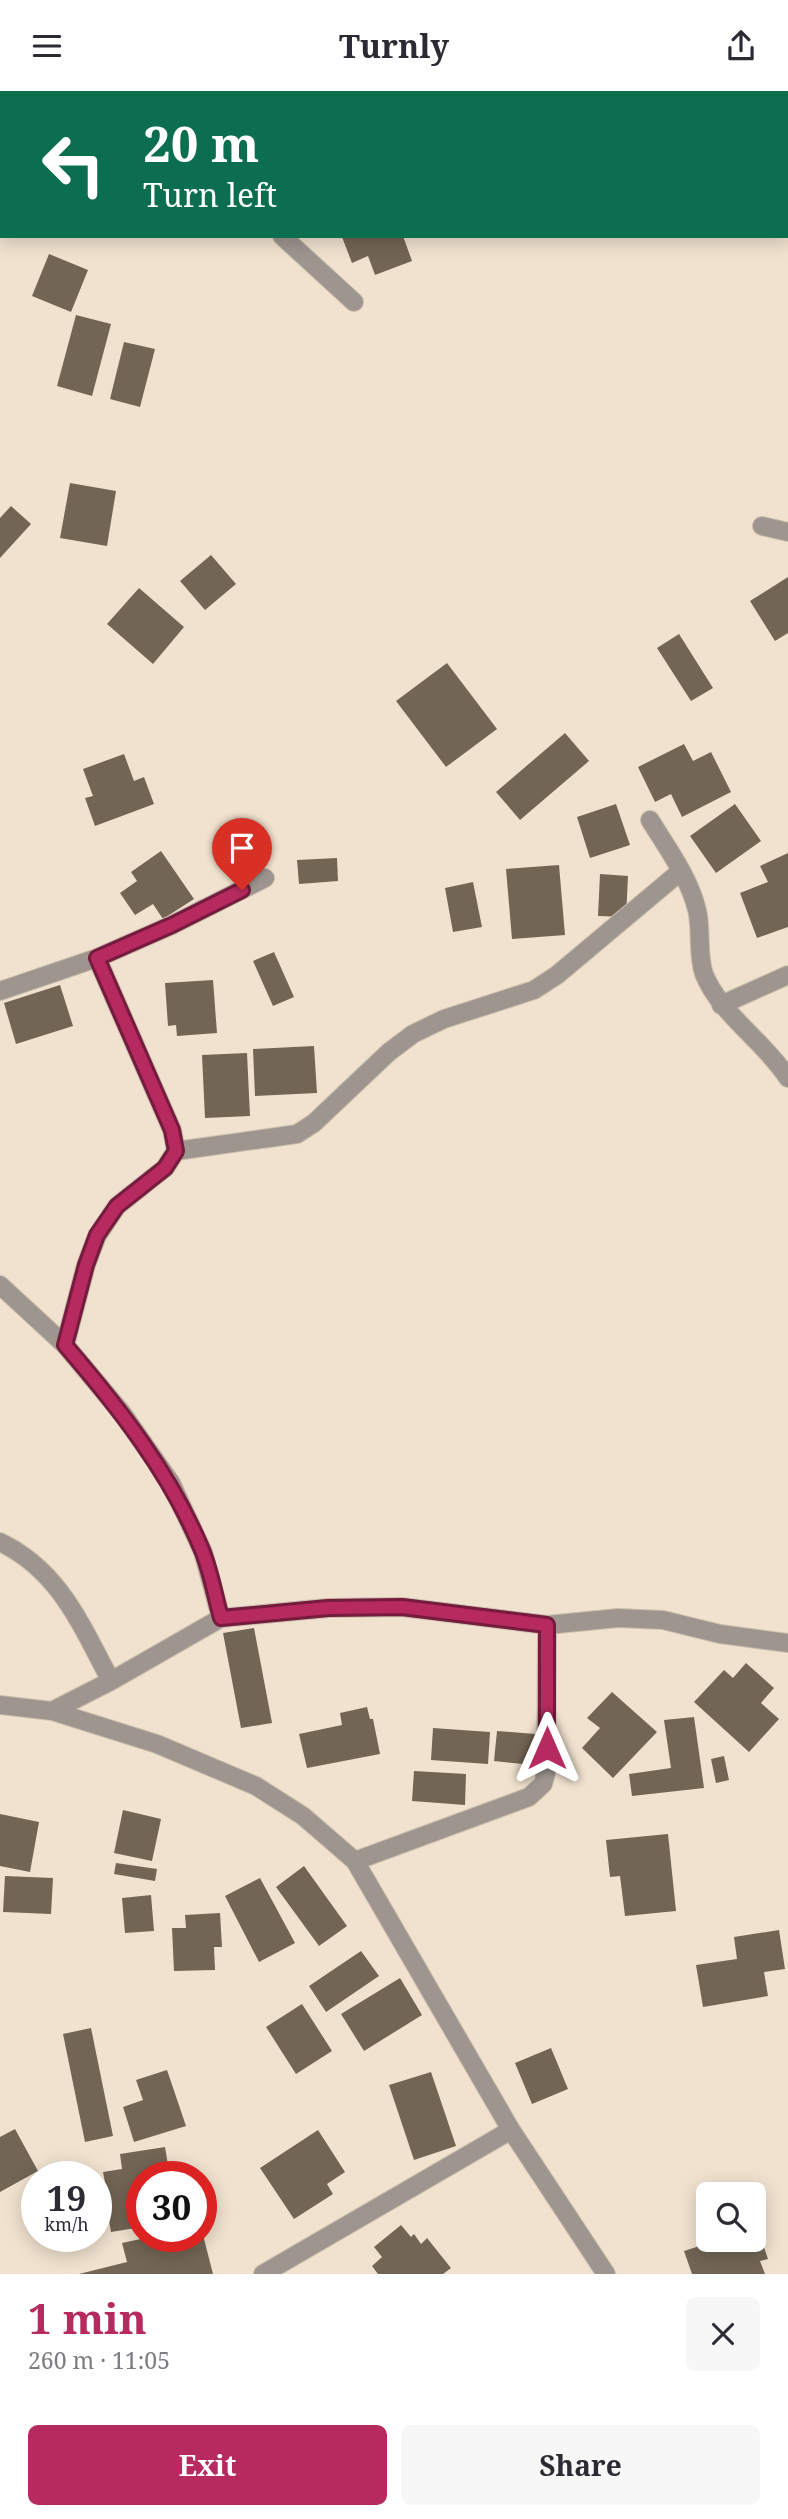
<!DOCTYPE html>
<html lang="en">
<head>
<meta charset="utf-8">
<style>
	:root { --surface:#fff; --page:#f7f7f7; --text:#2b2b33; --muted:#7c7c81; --accent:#b72a5f }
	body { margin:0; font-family:"Noto Serif",serif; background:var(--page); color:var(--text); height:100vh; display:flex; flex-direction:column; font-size:26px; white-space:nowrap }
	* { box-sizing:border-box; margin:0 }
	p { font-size:23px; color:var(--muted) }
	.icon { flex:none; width:38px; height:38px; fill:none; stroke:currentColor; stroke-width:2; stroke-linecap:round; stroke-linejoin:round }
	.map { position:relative; height:2183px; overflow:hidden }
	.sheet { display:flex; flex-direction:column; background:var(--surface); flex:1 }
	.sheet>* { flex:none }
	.hud { position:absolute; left:0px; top:0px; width:789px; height:147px; box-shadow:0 4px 18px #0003; background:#0b6e4f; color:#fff; overflow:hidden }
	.buttons { position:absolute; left:696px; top:2091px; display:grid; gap:14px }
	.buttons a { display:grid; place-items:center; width:70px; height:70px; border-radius:10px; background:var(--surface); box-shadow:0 4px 18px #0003; font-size:35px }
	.speed { position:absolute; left:21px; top:2070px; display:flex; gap:14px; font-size:35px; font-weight:700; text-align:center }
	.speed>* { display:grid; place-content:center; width:91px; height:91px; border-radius:50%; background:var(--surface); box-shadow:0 4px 18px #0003; line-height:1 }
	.speed small { font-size:18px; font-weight:400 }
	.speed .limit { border:10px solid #d22; background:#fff; color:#111 }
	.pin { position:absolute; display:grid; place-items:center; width:60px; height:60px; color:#fff; margin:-72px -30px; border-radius:50% 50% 50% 0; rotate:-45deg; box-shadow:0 0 7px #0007 }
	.pin .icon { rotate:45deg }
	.me { position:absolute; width:77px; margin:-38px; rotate:0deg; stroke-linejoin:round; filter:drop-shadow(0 0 5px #0008) }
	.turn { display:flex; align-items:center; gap:24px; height:147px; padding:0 28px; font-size:32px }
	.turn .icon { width:91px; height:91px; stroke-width:2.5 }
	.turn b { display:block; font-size:49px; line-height:60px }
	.round { display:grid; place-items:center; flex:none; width:74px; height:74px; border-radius:10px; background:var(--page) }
	.headline { display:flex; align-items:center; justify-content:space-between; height:119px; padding:0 28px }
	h1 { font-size:42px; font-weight:700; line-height:52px; color:var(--accent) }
	.primary-button { display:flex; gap:14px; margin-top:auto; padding:14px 28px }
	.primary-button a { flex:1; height:80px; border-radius:10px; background:var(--accent); color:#fff; font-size:28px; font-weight:700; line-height:80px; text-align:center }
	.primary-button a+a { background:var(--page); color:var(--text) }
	header { display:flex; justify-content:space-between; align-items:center; height:91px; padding:0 28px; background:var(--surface); font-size:32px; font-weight:700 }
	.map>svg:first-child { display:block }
	.building { fill:#726554 }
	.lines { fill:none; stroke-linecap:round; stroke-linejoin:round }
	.street-casing { stroke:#cbbead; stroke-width:20 }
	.street { stroke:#9e958f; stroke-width:18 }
	.route-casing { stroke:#771b3e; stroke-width:18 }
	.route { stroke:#b72a5f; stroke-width:12 }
</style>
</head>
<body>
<header><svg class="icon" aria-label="menu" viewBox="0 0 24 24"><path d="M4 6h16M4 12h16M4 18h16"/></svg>Turnly<svg class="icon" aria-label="share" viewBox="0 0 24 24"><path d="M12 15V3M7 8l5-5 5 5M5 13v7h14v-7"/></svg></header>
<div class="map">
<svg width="788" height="2183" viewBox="0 0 788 2183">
	<rect width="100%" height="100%" fill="#f1e2cf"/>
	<path class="building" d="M344,145h59l9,25 -37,14 -7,-19 -16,7 -10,-26z
		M49,163l39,16 -17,42 -39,-16z
		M76,224l35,9 -19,72 -35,-10z
		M124,251l31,7 -15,58 -30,-8z
		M70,392l46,8 -9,55 -47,-8z
		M11,415l20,18 -31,34v-40z
		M211,464l25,29 -31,26 -25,-29z
		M788,486v56l-13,8 -25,-40z
		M139,497l45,39 -31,37 -46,-40z
		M679,543l34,54 -22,13 -34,-53z
		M447,572l50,66 -51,38 -50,-66z
		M565,642l24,28 -69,59 -24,-28z
		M684,653l9,17 18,-9 20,40 -49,25 -11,-23 -16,8 -17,-35z
		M124,663l10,27 10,-4 10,27 -59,22 -10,-28 8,-2 -10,-27z
		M616,713l14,41 -40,13 -13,-41z
		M735,713l26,37 -45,32 -26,-37z
		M161,760l33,48 -31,20 -10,-15 -18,11 -15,-22 17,-12 -6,-9z
		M788,762v74l-31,11 -17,-45 28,-11 -8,-16z
		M337,767l1,23 -39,3 -2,-24z
		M559,774l6,70 -53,4 -6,-70z
		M600,783l28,2 -2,41 -28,-1z
		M473,791l9,45 -29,5 -8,-44z
		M274,861l20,45 -21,9 -20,-45z
		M213,889l4,53 -40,3 -1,-11 -8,1 -3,-43z
		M60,894l13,41 -57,18 -12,-41z
		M314,955l3,47 -62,3 -2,-47z
		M247,962l3,63 -45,2 -3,-63z
		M254,1537l18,95 -31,5 -18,-95z
		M746,1572l28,25 -13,15 18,16 -30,33 -55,-50 30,-32 9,8z
		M612,1601l45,40 -44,46 -31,-30 18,-20 -13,-10z
		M367,1616l3,12h3l7,35 -73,14 -8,-34 43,-9 -2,-12z
		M694,1626l10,71 -72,8 -3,-22 42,-6 -7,-48z
		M433,1637l57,4 -2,32 -57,-4z
		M497,1640l38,3 -3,31 -38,-4z
		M724,1665l5,24 -13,3 -5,-24z
		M414,1680l52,3 -1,31 -53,-4z
		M123,1719l38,9 -9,42 -38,-8z
		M0,1723l39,8 -9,50 -30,-6z
		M668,1743l8,77 -51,5 -5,-40 -10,1 -4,-37z
		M116,1772l41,6 -2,12 -41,-7z
		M304,1775l43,60 -28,20 -43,-59z
		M5,1785l48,2 -2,36 -48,-2z
		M260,1787l35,65 -36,19 -34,-66z
		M151,1804l3,36 -29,2 -3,-35z
		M220,1822l2,34h-8l1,23 -41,1 -2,-43h14l-1,-13z
		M779,1839l6,39 -21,3 4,24 -65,11 -7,-42 41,-6 -3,-22z
		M361,1860l18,25 -53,36 -17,-26z
		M400,1887l22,37 -58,36 -23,-37z
		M302,1913l30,47 -36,23 -30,-47z
		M91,1937l22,108 -28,6 -22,-108z
		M551,1957l17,41 -36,15 -17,-41z
		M167,1979l19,56 -52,16 -11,-35 20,-7 -7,-20z
		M431,1981l25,74 -42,14 -25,-75z
		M15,2038l23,42 -38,21v-55z
		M318,2039l27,42 -18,12 6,10 -39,25 -34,-51z
		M165,2056l5,30h-28v50l-31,5 -6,-34h3l-5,-26 19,-3 -2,-15z
		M401,2134l10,12 3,-3 7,10 6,-6 24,30 -8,6h-65l-6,-8 10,-9 -8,-10z
		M757,2136l11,32 -8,2 5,13h-73l-8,-23 34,-11h36v-12z
		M202,2140l11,43h-134l48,-12 -5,-19 28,-6h51z"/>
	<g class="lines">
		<g class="street-casing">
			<path id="street" d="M243,2l4,-2
				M0,39h2
				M282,145l72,66
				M762,435l26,6
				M650,729c17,28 39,57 47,90 5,20 0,44 7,64 16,40 60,67 84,104
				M0,900l97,-33 75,-33 93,-47
				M721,914l67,-30
				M176,1060l121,-17 17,-11 75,-71 24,-18 31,-15 90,-29 23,-15 124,-104
				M0,1194l65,60 57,68 49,70 32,69 18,66
				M65,1254l21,-80 11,-29 20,-30 48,-38 11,-17 -4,-21 -75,-172
				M0,1451c60,29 81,83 111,139
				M0,1614l52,6 105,33 99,42 47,30 52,45 156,269 95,144
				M52,1620l59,-30 110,-63 107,-10 74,-1 145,18 71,-7 45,2 57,14 68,9
				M355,1770l174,-64 14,-13 3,-11 1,-148
				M263,2183l248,-144"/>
		</g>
		<use href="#street" class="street"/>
	</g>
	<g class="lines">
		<g class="route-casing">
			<path id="route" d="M242,799l-70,35 -75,33 75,172 4,21 -11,17 -48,38 -20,29 -11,30 -21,80c55,64 105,128 137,205 9,22 13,46 19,68l107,-10 74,-1 145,18v123"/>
		</g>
		<use href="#route" class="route"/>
	</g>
</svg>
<div class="buttons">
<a><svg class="icon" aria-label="search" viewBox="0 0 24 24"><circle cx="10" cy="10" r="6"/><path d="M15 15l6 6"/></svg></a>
</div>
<div class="speed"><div>19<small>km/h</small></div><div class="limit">30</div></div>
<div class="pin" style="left:242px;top:799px;background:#d93025"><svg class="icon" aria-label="arrive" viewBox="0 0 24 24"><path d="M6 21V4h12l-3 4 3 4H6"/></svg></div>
<svg class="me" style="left:547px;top:1657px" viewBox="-20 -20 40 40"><path d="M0-17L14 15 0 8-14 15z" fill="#b72a5f" stroke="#fff" stroke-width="4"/></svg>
<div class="hud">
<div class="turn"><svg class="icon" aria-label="left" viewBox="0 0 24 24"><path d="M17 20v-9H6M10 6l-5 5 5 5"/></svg><div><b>20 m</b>Turn left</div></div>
</div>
</div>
<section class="sheet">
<div class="headline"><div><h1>1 min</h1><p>260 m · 11:05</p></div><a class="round"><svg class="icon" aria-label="close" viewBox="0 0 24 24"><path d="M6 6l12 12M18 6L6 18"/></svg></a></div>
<div class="primary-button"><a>Exit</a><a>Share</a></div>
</section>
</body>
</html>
